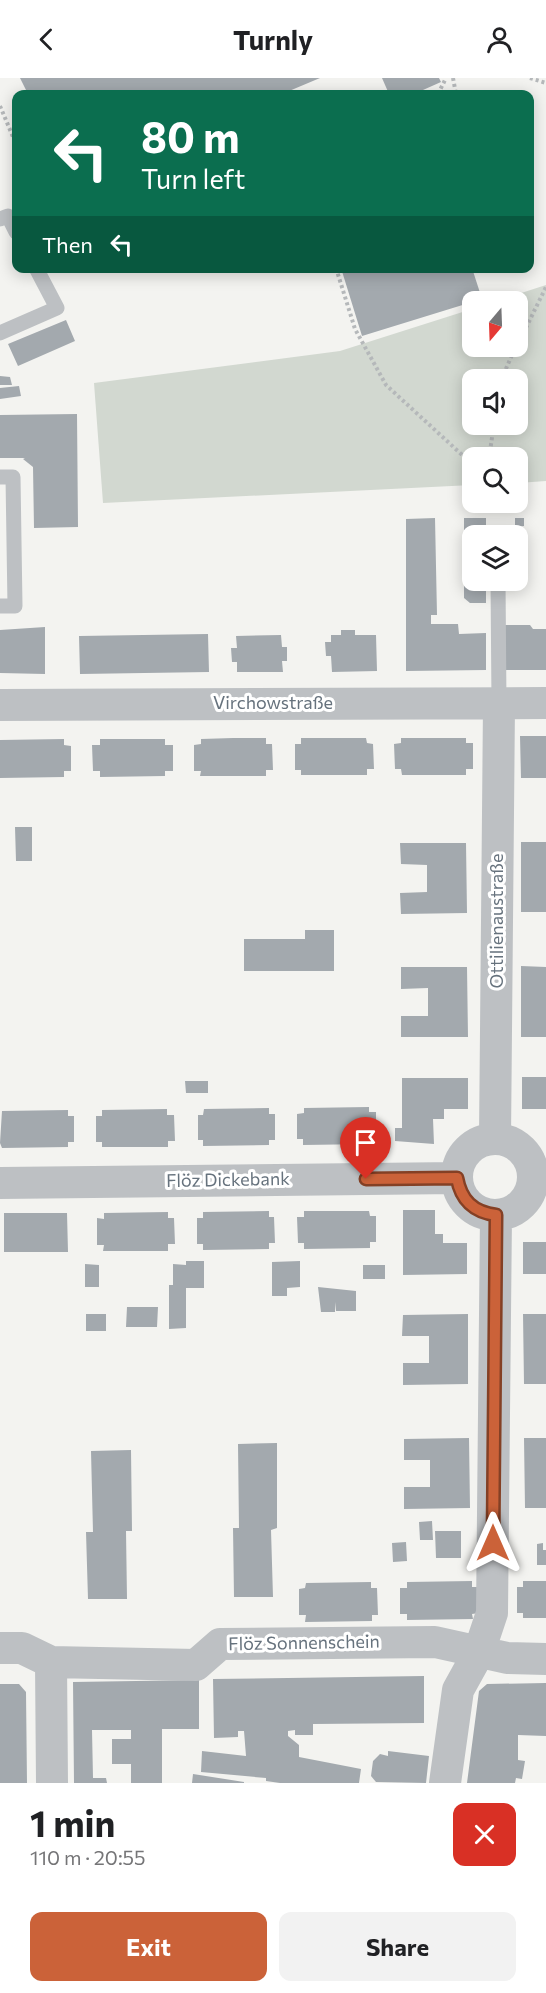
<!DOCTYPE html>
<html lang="en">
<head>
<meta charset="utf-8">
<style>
	:root { --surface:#fff; --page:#f2f2f2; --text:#202124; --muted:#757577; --accent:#cb6239 }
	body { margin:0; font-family:Commissioner,sans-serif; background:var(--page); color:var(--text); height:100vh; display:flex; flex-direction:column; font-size:22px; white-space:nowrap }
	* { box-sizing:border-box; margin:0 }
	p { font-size:20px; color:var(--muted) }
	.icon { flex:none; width:33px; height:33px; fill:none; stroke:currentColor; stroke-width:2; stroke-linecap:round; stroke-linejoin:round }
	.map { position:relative; height:1705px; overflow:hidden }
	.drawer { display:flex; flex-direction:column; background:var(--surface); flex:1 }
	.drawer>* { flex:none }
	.banner { position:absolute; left:12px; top:12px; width:522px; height:183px; border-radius:12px; box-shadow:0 3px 15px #0003; background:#0b6e4f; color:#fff; overflow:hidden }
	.needle { width:39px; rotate:199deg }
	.controls { position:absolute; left:462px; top:213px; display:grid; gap:12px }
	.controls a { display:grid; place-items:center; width:66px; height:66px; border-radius:12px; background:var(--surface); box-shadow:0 3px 15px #0003; font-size:30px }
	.pin { position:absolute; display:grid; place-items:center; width:51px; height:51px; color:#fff; margin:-62px -26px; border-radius:50% 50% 50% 0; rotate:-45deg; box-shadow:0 0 6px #0007 }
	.pin .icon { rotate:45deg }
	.me { position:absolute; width:66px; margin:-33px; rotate:0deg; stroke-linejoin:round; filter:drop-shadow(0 0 4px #0008) }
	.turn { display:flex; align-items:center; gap:21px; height:126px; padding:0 30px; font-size:27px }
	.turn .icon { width:78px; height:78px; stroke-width:2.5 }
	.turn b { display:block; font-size:42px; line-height:51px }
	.then { display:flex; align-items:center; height:57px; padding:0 30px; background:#0003; gap:12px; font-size:22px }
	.round { display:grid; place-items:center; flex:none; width:63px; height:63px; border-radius:12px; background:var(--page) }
	.head { display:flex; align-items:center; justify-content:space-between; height:102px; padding:0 30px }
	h1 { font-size:36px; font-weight:700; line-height:45px }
	.cta { display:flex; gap:12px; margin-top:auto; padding:12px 30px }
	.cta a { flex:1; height:69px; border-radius:12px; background:var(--accent); color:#fff; font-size:24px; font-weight:700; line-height:69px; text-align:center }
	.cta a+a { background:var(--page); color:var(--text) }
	header { display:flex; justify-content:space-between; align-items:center; height:78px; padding:0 30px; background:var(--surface); font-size:27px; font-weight:700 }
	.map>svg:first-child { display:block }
	.green { fill:#d2d8d0; fill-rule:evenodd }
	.building { fill:#a3a9ae }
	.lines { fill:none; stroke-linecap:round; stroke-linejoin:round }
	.path { stroke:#b5b8ba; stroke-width:4; stroke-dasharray:3 3; stroke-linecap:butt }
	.lane { stroke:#bdc0c3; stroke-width:15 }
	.street { stroke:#bdc0c3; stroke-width:32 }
	.route-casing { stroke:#844025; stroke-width:15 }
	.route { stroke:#cb6239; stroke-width:10 }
	.labels { text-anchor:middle; stroke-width:6; stroke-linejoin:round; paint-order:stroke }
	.street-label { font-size:18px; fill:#66727d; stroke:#fff }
</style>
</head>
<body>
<header><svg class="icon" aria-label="back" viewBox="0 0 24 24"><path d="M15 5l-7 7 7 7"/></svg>Turnly<svg class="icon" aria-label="person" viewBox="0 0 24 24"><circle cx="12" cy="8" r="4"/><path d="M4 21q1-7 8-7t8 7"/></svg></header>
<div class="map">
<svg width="546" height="1705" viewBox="0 0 546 1705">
	<rect width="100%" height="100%" fill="#f3f3f0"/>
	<path class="green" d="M546,207v196l-28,2v-25h-46v27l-369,18 -9,-120 246,-32 132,-42v37h46v-44l-22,-1zM472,302h46v44h-46z"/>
	<path class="building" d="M20,0h300l-38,16h-254z
		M382,0h57l2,4 -27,12h-25z
		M341,190h131l10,31 -120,37z
		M66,242l9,21 -57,25 -10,-22z
		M0,298l10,1 2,8h-12z
		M19,308l2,10 -21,3v-11z
		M77,336l1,113 -44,1 -1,-61 -10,-8 2,-1h-25v-43z
		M435,440l2,97h-6v9h27l1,10 27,-1v37l-80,1v-152z
		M464,440h22v18h-14v44h14v23h-16l-6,-5z
		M515,440h9v8l-9,1z
		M503,547h27l3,4h13v41h-43z
		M45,549v47l-45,-1v-43z
		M341,552h14v5h21l1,36 -45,1 -1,-16h-5l-1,-14h6v-7h10z
		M208,556l1,38 -129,2 -1,-38z
		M281,557l1,12h5v14h-5l1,11h-46v-10h-5l-1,-14h6l-1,-12z
		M520,658h26v42h-25z
		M233,660h33v6h6l1,26h-7v6h-66l1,-5h-7v-26l7,-1v-5z
		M301,660h65l1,5 6,1 1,25h-7v6h-66v-5h-6v-26h6z
		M401,660h65v5h7v26h-7v6h-64l-1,-6h-6l-1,-25 7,-1z
		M64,661v6l7,1v25h-7v6l-64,1v-38z
		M100,661h65v6h8v26h-8v5l-65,1v-6h-7l-1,-26h8z
		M15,749h17v34h-16z
		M521,764h25v70h-25z
		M400,765h66l1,70 -66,1 -1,-21 27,-1v-27l-26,-1z
		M305,852h29v41h-90v-32h61z
		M521,888l25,1v70h-25z
		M401,889h66l1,70h-67v-21h27v-28l-27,1z
		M522,999h24v32h-24z
		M402,1000h66v31h-24v10h-11l1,25 -39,-3v-13h7z
		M185,1003h23v12h-22z
		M369,1029v5h7v26h-7l1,6 -67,1v-6h-6v-25l7,-1v-5z
		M269,1030v6h6v26h-6v5l-66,1v-6h-5v-25h5l1,-6z
		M167,1031v6h7l1,26h-7v6h-66v-5h-6v-26h6v-6z
		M68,1032v6h6v26h-6v5l-66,1 -2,-5 2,-32z
		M403,1132h32v24h8v9h24v31l-64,1z
		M269,1133v6h5l1,26h-6v6l-66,1v-6h-6v-26h6v-6z
		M304,1133h65l1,5h6v26h-6v6l-66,1v-6h-6l-1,-26h7z
		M168,1134v6h6l1,26h-7v7h-65l1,-6h-7v-27l7,1v-6z
		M4,1135h63l1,39h-64z
		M523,1164h23v32h-23z
		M186,1183h18v27h-18v40l-17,1v-44h4v-21l13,1z
		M300,1183v26l-13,1v8h-15v-34z
		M85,1186l14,1v22h-14z
		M363,1187h22v14h-22z
		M318,1209l38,4v20h-20l-1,-9v10h-14z
		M127,1229h31l-1,20h-31z
		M86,1236h20v17h-20z
		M468,1236v70l-65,1v-22h26v-27h-27l1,-21z
		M523,1236h23v70h-22z
		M469,1360l1,70 -66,1v-22h26v-27h-26v-21z
		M524,1360h22v70h-21z
		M277,1365v85l-6,2 2,67h-39l-1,-69h6l-1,-84z
		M131,1372l1,81h-6l1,68h-39l-2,-67h7l-2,-81z
		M432,1443l1,19h-13l-1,-18z
		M435,1453h26v27h-25z
		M406,1464l1,19 -14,1 -1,-19z
		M543,1465v7h3v15h-9v-21z
		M472,1503v6h7v26l-7,1 1,5 -66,1v-6h-7v-26h7v-6z
		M523,1503h23v37h-23v-5h-6v-26h6z
		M371,1504v6h6l1,27h-6v6l-67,1 1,-7h-7v-26l6,-1 1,-5z
		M424,1598v47l-111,1v11h-18v-5l-7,1v5l11,9v12l62,12 -2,14h-79l-14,-2v-3l-65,-6 1,-21 44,5 -2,-25h-6v6l-24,1 -1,-59z
		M199,1602v49h-37v54h-31v-19h-19v-25h19v-9h-39l1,48h13l1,5h-33l-1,-101z
		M546,1605v53l-28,-1v25l7,1 -3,18 -6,-1 -1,5h-48l12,-92 8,-7z
		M0,1606h19l7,8 1,91h-27z
		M388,1673l41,5 -3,27 -50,-1 -5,-6 2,-15 7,-7 8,2z
		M193,1696l51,8v1h-52z"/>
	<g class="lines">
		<path class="path" d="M453,0l3,16
			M530,0l16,5
			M438,16l8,-16
			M0,28l16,38
			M336,190l19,61 31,56 86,79
			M518,266l28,-57
			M501,302l15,-34
			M489,380l5,-34"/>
		<path class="lane" d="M0,141l8,-3 8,16
			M0,255l57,-25 -21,-40
			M0,399h13l2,129h-15
			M498,502l1,124"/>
		<path class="street" d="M0,627l546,-2
			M495,1061l4,-435
			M457 1099a38 38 0 1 1 76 0a38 38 0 1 1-76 0Z
			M0,1105l457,-5
			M0,1570h22l29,14 145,3 24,-21 215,-2 72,16 39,1
			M51,1584l1,121
			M445,1705l13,-93 21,-38 13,-39 4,-398"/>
	</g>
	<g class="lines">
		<g class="route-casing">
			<path id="route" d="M366,1101l91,-1c4,22 16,34 39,37l-3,328"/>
		</g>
		<use href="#route" class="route"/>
	</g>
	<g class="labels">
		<g class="street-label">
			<text x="273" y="631">Virchowstraße</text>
			<text transform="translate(497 843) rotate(-90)" y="6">Ottilienaustraße</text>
			<text transform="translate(228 1102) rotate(-1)" y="6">Flöz Dickebank</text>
			<text transform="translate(304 1565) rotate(-1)" y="6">Flöz Sonnenschein</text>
		</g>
	</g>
</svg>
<div class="controls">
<a><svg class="needle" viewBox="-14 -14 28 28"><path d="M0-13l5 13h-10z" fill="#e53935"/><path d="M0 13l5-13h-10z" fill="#757577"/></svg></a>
<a><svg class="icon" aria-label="sound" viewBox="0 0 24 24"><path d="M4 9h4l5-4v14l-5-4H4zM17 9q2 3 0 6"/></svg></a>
<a><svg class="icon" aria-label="search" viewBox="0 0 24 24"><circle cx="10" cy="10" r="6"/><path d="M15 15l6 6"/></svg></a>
<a><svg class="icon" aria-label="layers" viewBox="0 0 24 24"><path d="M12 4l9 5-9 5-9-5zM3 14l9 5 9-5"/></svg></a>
</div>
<div class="pin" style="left:366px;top:1101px;background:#d93025"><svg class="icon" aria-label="arrive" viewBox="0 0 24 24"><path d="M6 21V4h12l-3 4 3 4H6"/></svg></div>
<svg class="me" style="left:493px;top:1465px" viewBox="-20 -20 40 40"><path d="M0-17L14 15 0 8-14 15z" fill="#cb6239" stroke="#fff" stroke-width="4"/></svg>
<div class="banner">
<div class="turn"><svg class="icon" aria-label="left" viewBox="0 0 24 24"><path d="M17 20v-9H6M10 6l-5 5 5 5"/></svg><div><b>80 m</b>Turn left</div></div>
<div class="then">Then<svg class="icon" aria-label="left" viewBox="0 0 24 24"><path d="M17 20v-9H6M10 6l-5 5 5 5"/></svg></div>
</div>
</div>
<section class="drawer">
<div class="head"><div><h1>1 min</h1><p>110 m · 20:55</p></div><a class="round" style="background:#d93025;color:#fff"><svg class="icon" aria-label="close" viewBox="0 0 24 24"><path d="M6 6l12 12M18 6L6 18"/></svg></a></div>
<div class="cta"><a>Exit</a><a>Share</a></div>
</section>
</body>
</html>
